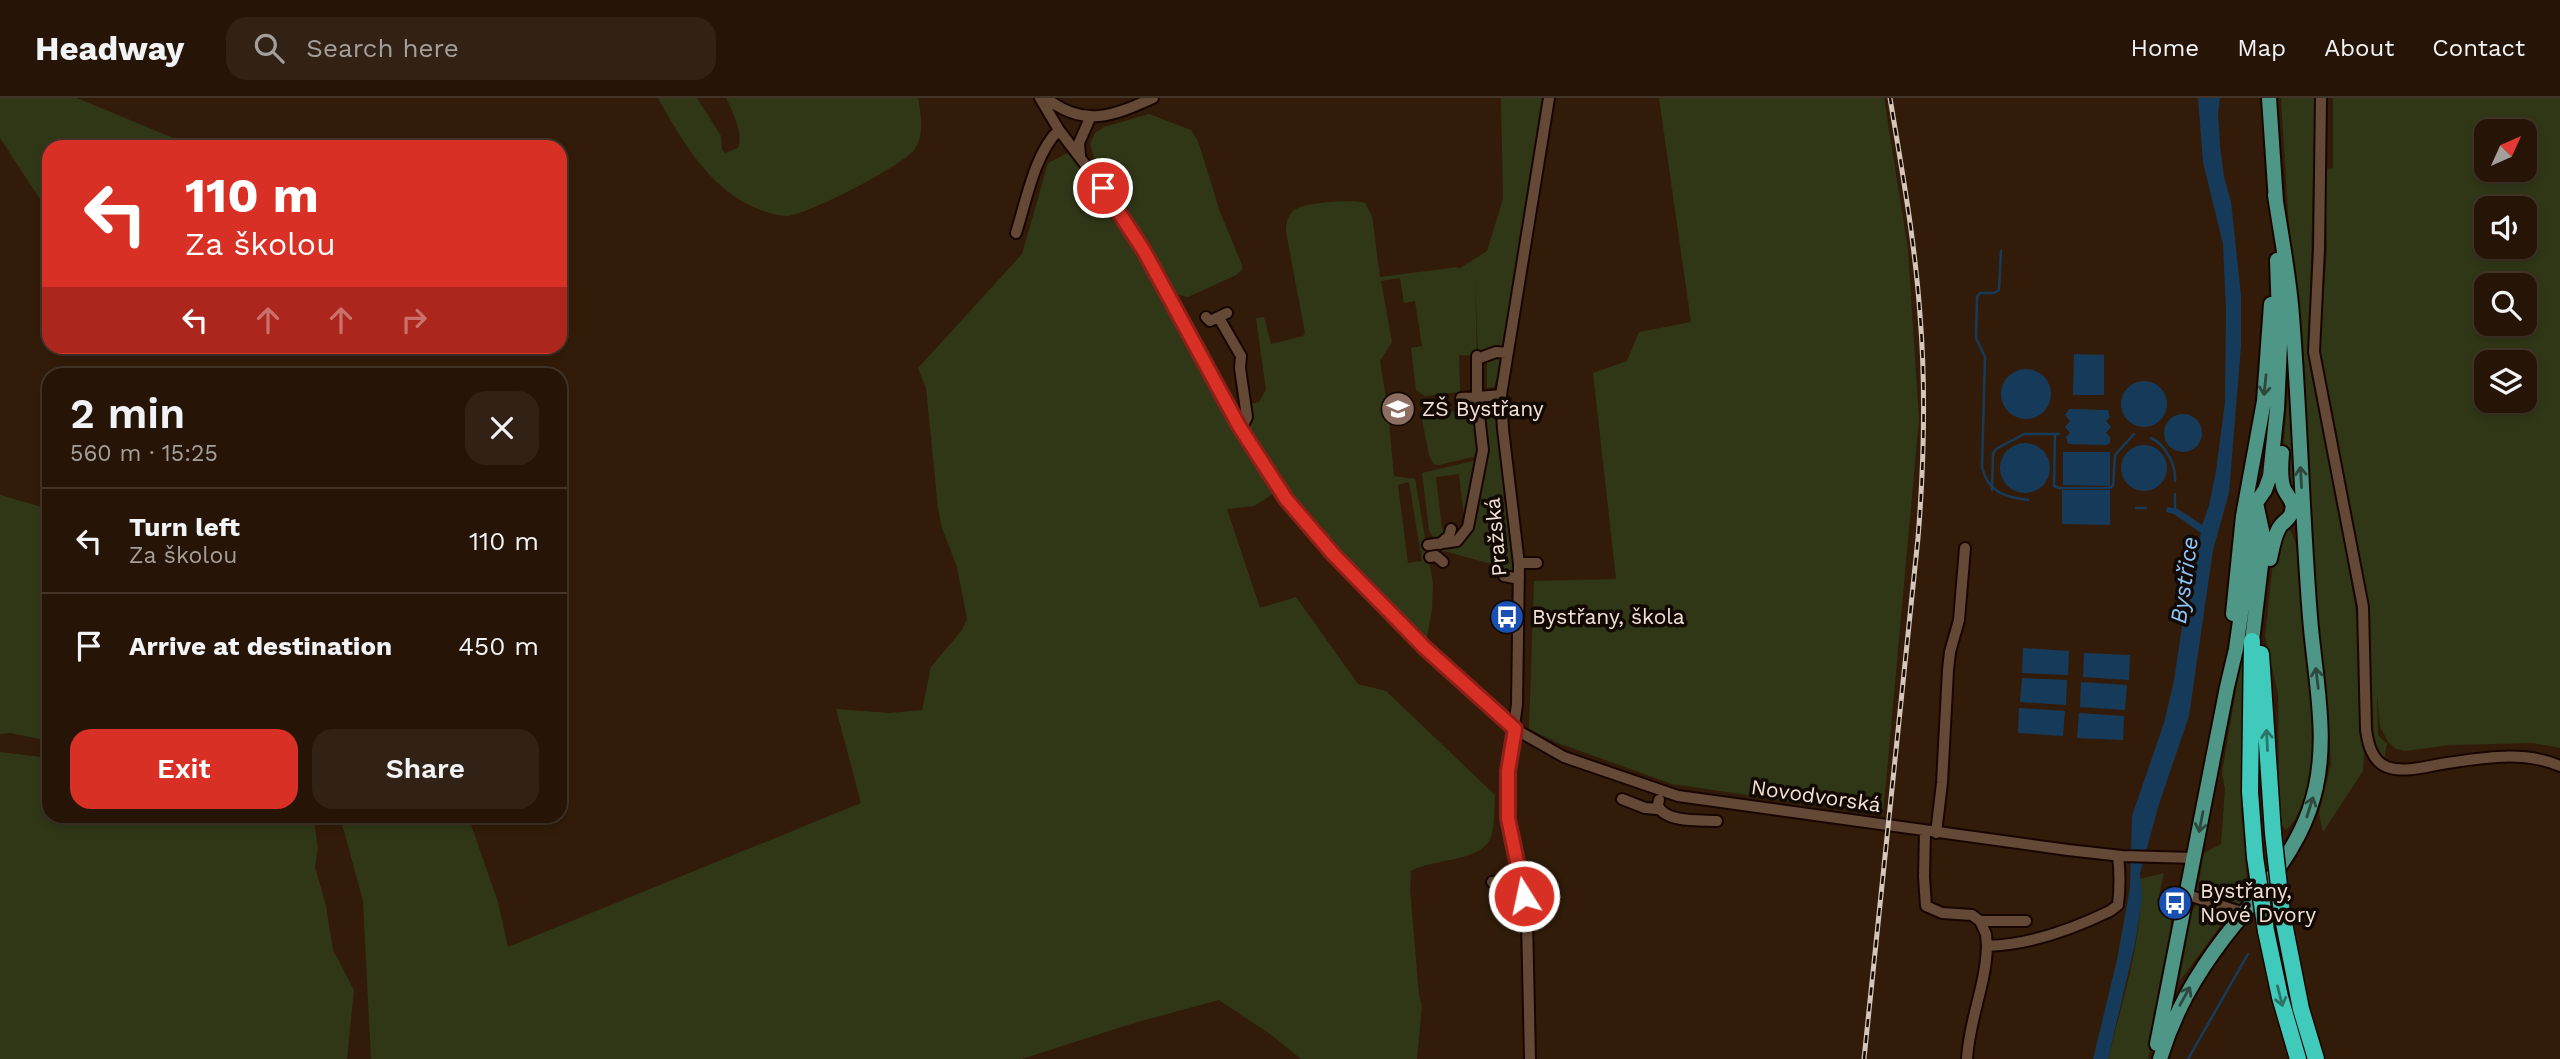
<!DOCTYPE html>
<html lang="en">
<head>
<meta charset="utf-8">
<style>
	:root { --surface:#261507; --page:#322215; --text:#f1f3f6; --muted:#a49f9b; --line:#423428; --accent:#d93025 }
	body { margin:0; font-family:"Work Sans",sans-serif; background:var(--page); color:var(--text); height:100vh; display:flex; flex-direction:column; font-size:26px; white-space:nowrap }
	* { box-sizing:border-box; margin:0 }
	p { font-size:23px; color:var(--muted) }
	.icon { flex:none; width:38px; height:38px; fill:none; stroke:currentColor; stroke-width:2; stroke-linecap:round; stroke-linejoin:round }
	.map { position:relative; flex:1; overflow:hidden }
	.drawer { position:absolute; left:42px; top:270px; width:525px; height:455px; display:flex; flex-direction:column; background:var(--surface); border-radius:21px; box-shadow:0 4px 10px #0003,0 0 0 2px var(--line) }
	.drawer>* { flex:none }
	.guide { position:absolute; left:42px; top:42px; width:525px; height:214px; border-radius:21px; box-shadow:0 4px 10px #0003,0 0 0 2px var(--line); background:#d93025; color:#fff; overflow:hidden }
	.needle { width:46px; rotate:45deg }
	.controls { position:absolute; left:2474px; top:21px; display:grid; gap:14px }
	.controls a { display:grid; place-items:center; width:63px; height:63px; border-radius:14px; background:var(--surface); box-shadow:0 4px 10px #0003,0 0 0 2px var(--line); font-size:35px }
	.pin { position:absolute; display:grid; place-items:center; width:60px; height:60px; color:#fff; margin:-30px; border:4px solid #fff; border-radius:50%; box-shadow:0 2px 7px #0007 }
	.me { position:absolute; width:77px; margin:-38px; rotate:350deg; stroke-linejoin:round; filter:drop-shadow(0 0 5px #0008) }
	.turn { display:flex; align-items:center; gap:24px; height:147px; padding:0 28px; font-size:32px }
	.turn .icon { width:91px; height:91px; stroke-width:2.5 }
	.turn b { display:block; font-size:49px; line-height:60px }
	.lanes { display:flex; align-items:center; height:66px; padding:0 28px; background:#0003; justify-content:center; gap:35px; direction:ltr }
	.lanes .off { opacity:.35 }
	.round { display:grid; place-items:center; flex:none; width:74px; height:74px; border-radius:21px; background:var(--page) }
	.headline { display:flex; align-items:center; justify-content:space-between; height:119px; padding:0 28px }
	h1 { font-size:42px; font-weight:600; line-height:52px }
	.cta { display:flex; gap:14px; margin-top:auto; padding:14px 28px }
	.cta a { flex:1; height:80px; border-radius:21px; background:var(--accent); color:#fff; font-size:28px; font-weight:600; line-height:80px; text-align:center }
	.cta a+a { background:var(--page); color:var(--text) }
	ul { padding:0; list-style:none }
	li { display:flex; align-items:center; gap:21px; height:105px; padding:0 28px; border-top:2px solid var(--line) }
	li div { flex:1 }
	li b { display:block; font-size:26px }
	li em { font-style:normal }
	header { display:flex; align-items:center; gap:42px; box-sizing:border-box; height:98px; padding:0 35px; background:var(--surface); border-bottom:2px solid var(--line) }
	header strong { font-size:33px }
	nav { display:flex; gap:38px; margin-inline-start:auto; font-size:24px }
	.search { width:490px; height:63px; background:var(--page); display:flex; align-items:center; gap:18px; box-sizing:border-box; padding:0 24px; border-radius:21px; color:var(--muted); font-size:26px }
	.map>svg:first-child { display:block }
	.green { fill:#303717; fill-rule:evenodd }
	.water { fill:#163b5a }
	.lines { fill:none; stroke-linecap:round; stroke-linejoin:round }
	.stream { stroke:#163b5a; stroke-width:2.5 }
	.minor-casing { stroke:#190500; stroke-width:14 }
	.major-casing { stroke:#190500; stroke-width:18 }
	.highway-casing { stroke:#190500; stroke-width:19 }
	.minor { stroke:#634936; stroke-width:10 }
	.major { stroke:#4e9686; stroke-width:14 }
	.highway { stroke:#40cabb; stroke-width:16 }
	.rail-casing { stroke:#d6c6b9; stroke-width:5 }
	.rail { stroke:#130903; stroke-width:2.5; stroke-dasharray:8; stroke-linecap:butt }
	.highway-bridge-casing { stroke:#190500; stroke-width:19; stroke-linecap:butt }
	.highway-bridge { stroke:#40cabb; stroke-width:16 }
	.oneway { stroke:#2e483e }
	.oneway2 { stroke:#2c7368 }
	.route-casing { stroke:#8d1f18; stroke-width:18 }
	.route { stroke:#d93025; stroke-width:12 }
	.labels { text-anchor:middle; stroke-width:7; stroke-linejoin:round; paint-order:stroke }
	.poi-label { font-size:21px; fill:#f2e2d7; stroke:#130903; text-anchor:start }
	.street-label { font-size:21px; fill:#f2e2d7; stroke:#130903 }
	.water-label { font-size:23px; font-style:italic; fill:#8cc6fd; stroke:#130903 }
</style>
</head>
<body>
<header>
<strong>Headway</strong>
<div class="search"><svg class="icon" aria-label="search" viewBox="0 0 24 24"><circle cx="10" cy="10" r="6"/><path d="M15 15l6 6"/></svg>Search here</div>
<nav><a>Home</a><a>Map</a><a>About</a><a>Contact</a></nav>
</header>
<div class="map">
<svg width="2560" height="961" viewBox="0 0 2560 961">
	<rect width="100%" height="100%" fill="#321c09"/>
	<path class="green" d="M0,0h77l118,49h-146v66l-49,-75z
		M658,0h39l24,38 1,14 3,3 13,-5c6,-15 -6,-37 -12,-50h192c3,17 7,37 -4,52 -12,16 -107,65 -127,66 -11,0 -22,-4 -31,-8 -47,-19 -75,-69 -98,-110z
		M1501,0h43l-45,282h-3l-2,7 -7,1v-34h-9l-3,-75 2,77 -18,-1 1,37 -35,4 -9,-6 -5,-42 11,-2 -7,-45 -11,2 -4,-25 -19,3 11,61 -12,19 6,38 -3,1 4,23h2l5,53 21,3 18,105 -1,25 -6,33 -140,-143 -47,-73 11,-2 -1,-18 1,-2 9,-2 7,-12 -10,-72 8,-1 7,27 32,-8 2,-3 -19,-101c0,-8 1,-15 7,-21 10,-9 59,-12 72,-8l7,13 8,61 78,-10 1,2 28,-18 16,-52zM1409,384l13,79 -14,2 -10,-78z
		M1659,0h225l24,152 11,169 -36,396 -211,-31 -114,-41 -29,-14 5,-148 82,-2 -23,-206 34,-12 12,-29 52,-10z
		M2281,0h34l-6,242 4,42 26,122 21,133 4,118 -1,16 -40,61 -4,-18 12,-50 -3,-52 -18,-151 -5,-150 -17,-197z
		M2333,0h227v650l-27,-5 -83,2 -45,6 -9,-2 -8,-7 -8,-16 -3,-32 1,41 9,9 -3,15 -10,-16 -6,-134 -48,-261 7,-101 -2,-78 8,-1zM2487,33h38v39h-38zM2487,110h38v39h-38zM2487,187h38v39h-38zM2487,264h38v39h-38z
		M1149,16l42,16 7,11 22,71 22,53v5l-6,5 -48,22 -12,-3 -40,-71 -42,-66 -4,-13 5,-11 9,-6z
		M1072,53l68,100 136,241 -22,14 -27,3 33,99 36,-11 62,87 28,7 109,104c-1,13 0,33 -5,44 -12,24 -57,19 -79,32l-1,19 9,105 3,10 -5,54h-116l-31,-25 -51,-34 -85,23 -112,36h-651l-8,-158 -23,-85h128l30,86 10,45 353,-144 -25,-94 54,4 32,-3 9,-43 31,-37 5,-11 -10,-52 -15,-39 -4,-20 -12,-120 -8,-20 104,-114 26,-91z
		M2289,285l6,1 4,115c-24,-28 -12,-81 -10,-116z
		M1463,304l12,1 5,35 -3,18 -38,9 -6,-1 -4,-9 -8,-41 14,1 21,-4z
		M1487,304l10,3 16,164 -3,3 -18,-8 -56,-15 34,-20 12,-124z
		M1477,362c0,6 -2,10 -3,17 -4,20 1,55 -23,62l3,-7 -3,-3 14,-3 -6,-52 -23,3 6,52 4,1 -5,9h-7l-5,-9 -7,-57z
		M0,397l49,14v232l-38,-8 -11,1z
		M2288,429c12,16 11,48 14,67 7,58 30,193 -16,236l-6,-7 -1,-21 -1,-108 -13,-58 8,-74 8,-31z
		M2250,509l-6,84 -3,119 7,84 -10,12 -41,-14 7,-39 17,-9 4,-55 -3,-16z
		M0,654l49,6v58h264l5,32 -3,19 11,39 7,44 21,40 -7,69h-347z
		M2164,775l-5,22 11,15 1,20 -23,129h-40c13,-53 37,-127 32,-180z
		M2198,805l32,10 -51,69 13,-71z"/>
	<path class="water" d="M2198,0h22l-2,15 2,33 4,31 7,25 10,93v51l-12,147 -16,57 -24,166 -30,88 -19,69 2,25 -7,46 -27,115h-15l24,-99 13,-72 2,-72 32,-93 10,-42 17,-117 10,-31 -27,-19 -8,-2 1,-5 11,2 24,16 7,-19 7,-35 9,-69 1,-91 -3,-67 -20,-82z
		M2074,256l30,1v40h-31z
		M2001 296a25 25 0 1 1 50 0a25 25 0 1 1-50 0Z
		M2121 306a23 23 0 1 1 46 0a23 23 0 1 1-46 0Z
		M2069,311l39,1 2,7 -4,4 5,6 -5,6 4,4v6l-4,2 -38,-1 -2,-7 4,-4 -5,-6 5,-6 -5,-6z
		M2164 335a19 19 0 1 1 38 0a19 19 0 1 1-38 0Z
		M2000 370a25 25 0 1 1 50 0a25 25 0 1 1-50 0Z
		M2121 370a23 23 0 1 1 46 0a23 23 0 1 1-46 0Z
		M2063,354h47v34l-47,-1z
		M2062,392h48v35l-48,-1z
		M2023,550l46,3 -1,24 -46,-2z
		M2084,555l46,2 -1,25 -46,-3z
		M2022,580l45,2 -1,25 -46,-3z
		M2081,584l46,3 -2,25 -45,-3z
		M2019,610l46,3 -2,25 -45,-3z
		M2079,615l45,3 -1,24 -46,-2z"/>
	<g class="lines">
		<path class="stream" d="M2001,153l-2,39 -5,3h-14l-3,4 -1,41 9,19 -3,110c6,25 22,30 46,33
			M2055,336l-1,52 5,2h49l5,-2 2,-31 19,-21
			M2151,340c15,7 25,27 24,43
			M1992,392l1,-36 3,-5 28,-15h35
			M2136,410h10
			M2175,413v-17
			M2188,961l60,-105"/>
		<g class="minor-casing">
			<path id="minor" d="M1040,0l19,32 44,58 41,63 95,175 47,73 48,56 91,93 90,81 49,28 114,39 390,54 54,6 73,2
				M1046,0c38,30 67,18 107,0
				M2321,0l-2,151 -5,103 49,255 3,123c2,14 6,31 21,37 17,6 37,0 54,-3 38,-6 83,-14 119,2
				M1080,58l-1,-13 11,-25
				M1016,135c10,-31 19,-81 43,-103
				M1206,219l4,4 17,-8
				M1219,220l22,38 -1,12 7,49 -3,6 -5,3
				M1477,258v41l24,-2
				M1477,261l19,-7 11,1
				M1440,446l9,-8 2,-7
				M1428,447l29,-4 11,-14 15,-77 -6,-53 -16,1
				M1430,459l6,-1 7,6
				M1519,465h18
				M1504,478l15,3
				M1622,701l23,9 12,1 2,-9
				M1658,708c8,17 43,14 59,15
				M1925,733l-1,46 2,29 16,7 30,2 8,6h46
				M1936,735l6,-50 6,-113 2,-18 9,-32 6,-72
				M1492,784l17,-2 12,-6
				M2188,797l56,18
				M1980,823l6,13 1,12
				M1530,961l-3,-140 -19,-116v-32l9,-67 2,-140 -16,-135 -2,-34 48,-297
				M1967,961c2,-39 19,-74 20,-113 42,-1 86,-17 123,-35l8,-6c2,-17 2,-33 0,-49"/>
		</g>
		<g class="major-casing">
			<path id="major" d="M2269,0l7,104
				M2270,461c2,-10 4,-22 9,-31 4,-7 12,-9 13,-17 3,-11 -7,-16 -9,-25 -3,-11 -2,-22 -1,-33
				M2233,516l10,-98 21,-115 7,-97
				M2252,543l12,-101 -8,-37 9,-13 5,-14 7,-67 3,-64 -3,-85
				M2157,946l70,-357 9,-38 20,-141
				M2160,961c14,-46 35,-83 64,-121 31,-40 68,-79 85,-127 23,-63 6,-129 1,-194 -8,-100 -10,-201 -18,-301 -3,-41 -11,-81 -17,-121"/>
		</g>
		<g class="highway-casing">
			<path id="highway" d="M2252,543l-2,151 5,65
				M2261,556l12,179
				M2282,815l19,96 15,50
				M2266,833l14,66 18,62"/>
		</g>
		<use href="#minor" class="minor"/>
		<use href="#major" class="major"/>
		<use href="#highway" class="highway"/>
		<g class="rail-casing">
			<path id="rail" d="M1864,961l54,-521c6,-74 8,-149 2,-223 -5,-73 -18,-145 -30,-217"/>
		</g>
		<use href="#rail" class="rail"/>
		<g class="highway-bridge-casing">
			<path id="highway-bridge" d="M2273,735l9,80
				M2255,759l11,74"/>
		</g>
		<use href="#highway-bridge" class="highway-bridge"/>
	</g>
	<defs><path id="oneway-shaft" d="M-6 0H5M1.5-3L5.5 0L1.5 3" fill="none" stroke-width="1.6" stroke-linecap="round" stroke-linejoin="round" transform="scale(1.75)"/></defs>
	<g class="oneway">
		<use href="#oneway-shaft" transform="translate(2265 287) rotate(96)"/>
		<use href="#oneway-shaft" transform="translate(2301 379) rotate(-93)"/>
		<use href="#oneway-shaft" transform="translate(2317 580) rotate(-97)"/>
		<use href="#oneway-shaft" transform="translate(2310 709) rotate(-72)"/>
		<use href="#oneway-shaft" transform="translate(2201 724) rotate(101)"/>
		<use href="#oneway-shaft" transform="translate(2185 898) rotate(-61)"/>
	</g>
	<g class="oneway2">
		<use href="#oneway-shaft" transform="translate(2267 642) rotate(-93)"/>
		<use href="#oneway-shaft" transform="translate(2280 898) rotate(76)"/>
	</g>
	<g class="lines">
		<g class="route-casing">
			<path id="route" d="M1103,90l41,63 95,175 47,73 48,56 91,93 90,81 -7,42v47l16,78"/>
		</g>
		<use href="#route" class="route"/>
	</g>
	<defs>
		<g id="school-disc" transform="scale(1.75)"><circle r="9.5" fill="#8d6e63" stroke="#130903"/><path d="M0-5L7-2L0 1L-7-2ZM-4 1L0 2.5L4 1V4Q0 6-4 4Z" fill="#fff"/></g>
		<g id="bus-disc" transform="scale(1.75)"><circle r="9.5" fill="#1a4fb4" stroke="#130903"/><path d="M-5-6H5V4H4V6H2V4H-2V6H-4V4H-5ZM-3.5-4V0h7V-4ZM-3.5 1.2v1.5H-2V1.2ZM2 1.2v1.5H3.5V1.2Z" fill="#fff"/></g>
	</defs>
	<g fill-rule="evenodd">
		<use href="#school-disc" x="1398" y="311"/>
		<use href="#bus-disc" x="1507" y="519"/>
		<use href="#bus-disc" x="2175" y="805"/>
	</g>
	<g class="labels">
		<g class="poi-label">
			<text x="1422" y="318">ZŠ Bystřany</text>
			<text x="1532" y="526">Bystřany, škola</text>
			<text x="2200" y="800">Bystřany,<tspan x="2200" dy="24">Nové Dvory</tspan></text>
		</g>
		<g class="street-label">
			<text transform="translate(1496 439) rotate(-95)" y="7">Pražská</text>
			<text transform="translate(1816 698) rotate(8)" y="7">Novodvorská</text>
		</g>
		<g class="water-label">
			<text transform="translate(2184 482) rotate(-82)" y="8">Bystřice</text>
		</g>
	</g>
</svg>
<div class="controls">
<a><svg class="needle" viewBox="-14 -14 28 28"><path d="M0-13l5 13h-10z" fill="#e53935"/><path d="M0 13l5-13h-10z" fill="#a49f9b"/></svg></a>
<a><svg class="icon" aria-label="sound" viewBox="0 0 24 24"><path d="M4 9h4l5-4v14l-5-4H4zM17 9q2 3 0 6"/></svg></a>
<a><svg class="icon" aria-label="search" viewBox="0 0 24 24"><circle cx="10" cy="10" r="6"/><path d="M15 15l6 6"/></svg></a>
<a><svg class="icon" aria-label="layers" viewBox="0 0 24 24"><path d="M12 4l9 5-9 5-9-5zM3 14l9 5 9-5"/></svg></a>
</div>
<div class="pin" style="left:1103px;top:90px;background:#d93025"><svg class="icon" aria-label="arrive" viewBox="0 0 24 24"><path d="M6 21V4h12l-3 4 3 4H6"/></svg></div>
<svg class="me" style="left:1524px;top:798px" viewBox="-20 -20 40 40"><circle r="17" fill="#d93025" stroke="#fff" stroke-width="3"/><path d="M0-11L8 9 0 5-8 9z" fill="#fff"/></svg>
<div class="guide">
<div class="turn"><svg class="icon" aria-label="left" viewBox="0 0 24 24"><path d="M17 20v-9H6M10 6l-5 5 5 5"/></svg><div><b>110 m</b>Za školou</div></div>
<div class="lanes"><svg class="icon" aria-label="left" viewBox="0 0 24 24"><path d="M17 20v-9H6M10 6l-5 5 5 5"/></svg><svg class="icon off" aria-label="ahead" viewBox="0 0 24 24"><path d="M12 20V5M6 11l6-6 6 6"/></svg><svg class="icon off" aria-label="ahead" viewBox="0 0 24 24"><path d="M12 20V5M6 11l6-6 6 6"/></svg><svg class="icon off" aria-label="right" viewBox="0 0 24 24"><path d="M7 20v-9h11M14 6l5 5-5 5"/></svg></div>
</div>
<section class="drawer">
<div class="headline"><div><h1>2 min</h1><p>560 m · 15:25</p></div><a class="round"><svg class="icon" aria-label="close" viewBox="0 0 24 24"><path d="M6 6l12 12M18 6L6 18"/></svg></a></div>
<ul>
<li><svg class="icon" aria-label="left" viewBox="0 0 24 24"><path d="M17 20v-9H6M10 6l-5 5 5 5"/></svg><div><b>Turn left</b><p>Za školou</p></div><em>110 m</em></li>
<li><svg class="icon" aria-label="arrive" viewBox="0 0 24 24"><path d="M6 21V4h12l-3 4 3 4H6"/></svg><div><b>Arrive at destination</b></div><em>450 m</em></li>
</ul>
<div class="cta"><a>Exit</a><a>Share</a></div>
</section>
</div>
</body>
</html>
